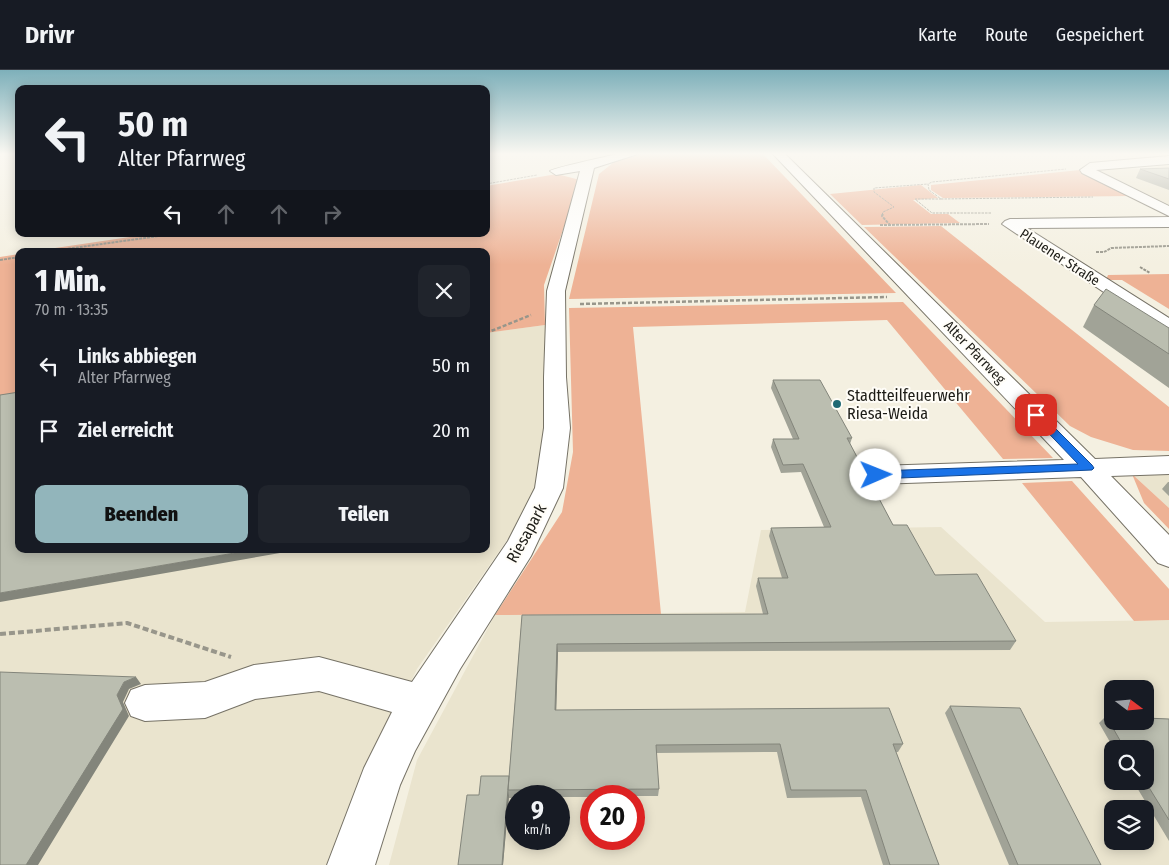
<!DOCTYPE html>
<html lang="de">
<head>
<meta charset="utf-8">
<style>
	:root { --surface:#171b24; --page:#20242c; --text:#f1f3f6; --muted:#9ea1a6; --line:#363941; --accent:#92b5bb }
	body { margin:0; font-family:"Fira Sans Condensed",sans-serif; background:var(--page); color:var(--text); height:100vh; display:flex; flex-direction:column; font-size:19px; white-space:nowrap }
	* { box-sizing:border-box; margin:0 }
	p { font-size:16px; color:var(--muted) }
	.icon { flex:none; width:28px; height:28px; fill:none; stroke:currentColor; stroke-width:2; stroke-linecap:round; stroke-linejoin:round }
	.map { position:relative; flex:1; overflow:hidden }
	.panel { position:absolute; left:15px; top:178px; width:475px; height:305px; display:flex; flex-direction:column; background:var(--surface); border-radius:10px; box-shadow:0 2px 12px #0003 }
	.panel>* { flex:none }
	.guide { position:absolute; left:15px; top:15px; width:475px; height:152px; border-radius:10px; box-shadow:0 2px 12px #0003; background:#171b24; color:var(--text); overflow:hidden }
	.needle { width:32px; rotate:106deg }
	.fabs { position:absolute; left:1104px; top:610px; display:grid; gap:10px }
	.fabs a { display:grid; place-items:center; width:50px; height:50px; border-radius:10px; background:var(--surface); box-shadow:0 2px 12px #0003; font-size:25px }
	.speed { position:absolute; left:505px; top:715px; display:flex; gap:10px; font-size:25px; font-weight:700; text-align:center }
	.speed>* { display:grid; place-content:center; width:65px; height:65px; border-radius:50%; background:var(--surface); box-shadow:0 2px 12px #0003; line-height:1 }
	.speed small { font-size:12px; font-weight:400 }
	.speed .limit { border:8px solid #d22; background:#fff; color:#111 }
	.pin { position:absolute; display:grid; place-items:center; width:42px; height:42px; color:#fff; margin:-21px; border-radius:10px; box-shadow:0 2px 8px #0006 }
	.me { position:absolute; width:55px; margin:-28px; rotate:89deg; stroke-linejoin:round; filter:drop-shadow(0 0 4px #0008) }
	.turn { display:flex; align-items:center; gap:18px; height:105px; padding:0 20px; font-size:22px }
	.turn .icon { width:65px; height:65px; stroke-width:2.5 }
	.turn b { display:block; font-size:35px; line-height:42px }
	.lanes { display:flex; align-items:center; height:48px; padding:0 20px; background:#0003; justify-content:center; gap:25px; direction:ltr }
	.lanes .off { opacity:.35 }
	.round { display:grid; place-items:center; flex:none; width:52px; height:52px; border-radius:10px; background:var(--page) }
	.summary { display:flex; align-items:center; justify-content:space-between; height:85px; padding:0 20px }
	h1 { font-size:30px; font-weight:800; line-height:38px }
	.primary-button { display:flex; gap:10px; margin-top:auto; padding:10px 20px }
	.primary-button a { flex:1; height:58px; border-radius:10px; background:var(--accent); color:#111; font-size:20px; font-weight:800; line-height:58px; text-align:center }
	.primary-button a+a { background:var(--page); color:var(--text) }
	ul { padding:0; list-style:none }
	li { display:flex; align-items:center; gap:15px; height:65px; padding:0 20px }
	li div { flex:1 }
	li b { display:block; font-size:19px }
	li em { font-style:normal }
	header { display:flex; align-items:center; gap:30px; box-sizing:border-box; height:70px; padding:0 25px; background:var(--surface); border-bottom:1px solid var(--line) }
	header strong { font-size:24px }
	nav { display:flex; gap:28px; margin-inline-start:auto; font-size:18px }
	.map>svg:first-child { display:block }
	.built { fill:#eae4ce; fill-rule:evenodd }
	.green { fill:#eeb295 }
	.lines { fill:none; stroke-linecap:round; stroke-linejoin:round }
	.minor-casing { stroke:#767266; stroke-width:2 }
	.path-far3 { stroke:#98968b; stroke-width:1; stroke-dasharray:2.5 1; stroke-linecap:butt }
	.path-far2 { stroke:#98968b; stroke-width:2; stroke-dasharray:3 1; stroke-linecap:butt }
	.path-far1 { stroke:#98968b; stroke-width:2.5; stroke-dasharray:4 2; stroke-linecap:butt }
	.path { stroke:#98968b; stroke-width:4; stroke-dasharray:6 3; stroke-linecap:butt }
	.minor { fill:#fff; fill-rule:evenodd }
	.wall { fill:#a1a397 }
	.shaded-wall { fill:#83857b }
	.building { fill:#bbbeb0; stroke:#83857b }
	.route { fill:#1a73e8; stroke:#114b97 }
	.poi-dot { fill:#1f6973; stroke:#fffdf7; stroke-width:2 }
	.labels { text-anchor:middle; stroke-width:4; stroke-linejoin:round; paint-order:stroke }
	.far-street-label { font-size:14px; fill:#1d1c17; stroke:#fffdf7 }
	.poi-label { font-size:16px; fill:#1d1c17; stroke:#fffdf7; text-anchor:start }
	.street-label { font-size:16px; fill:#1d1c17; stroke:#fffdf7 }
</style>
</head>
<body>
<header>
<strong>Drivr</strong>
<nav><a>Karte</a><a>Route</a><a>Gespeichert</a></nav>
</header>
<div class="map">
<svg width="1169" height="795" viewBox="0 0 1169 795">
	<rect width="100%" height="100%" fill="#f4f0e1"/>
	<path class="built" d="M1169,95v44l-74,-36 1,-4 20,-2 23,2z
		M545,255v101l-9,61 -22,43 -97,139 -57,119 -25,77h-335v-468l19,152h467v-216z
		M1169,403v35l-37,-34z
		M941,457l104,95 124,-2v245h-780l28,-105 78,-145 250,-3 16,-82zM1112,619h33v32h-33zM1112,679h33v32h-33zM516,726h43v43h-43zM591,726h43v43h-43zM1112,739h33v32h-33z"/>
	<path class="green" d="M645,83h117l134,140 -327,6 30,-125 15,-12z
		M1080,100l51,26 -188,2 -12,-8v-5z
		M557,104l23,6 -36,105 1,40 -59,8v-82h-451l115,-17h336v-48z
		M921,115l17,13 -25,2 18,14h17l12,9 -98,2 -32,-31z
		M941,156l228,181v44l-36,-1 -42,-13 -21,-11 -206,-199z
		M19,184v141l-19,2v-140z
		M1169,204v35l-47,-29h-16l2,-5z
		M903,232l150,156 -50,1 -116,-139 -254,7 28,287 -166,1 67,-103 11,-60 -4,-144z
		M1132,404l37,34v21l-25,-26z
		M1072,411l97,108v31l-35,1 -112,-138z"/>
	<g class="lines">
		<g class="minor-casing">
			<path id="minor" d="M621,83h20l-47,15 -29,123 1,86 4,51 -7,60 -32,68 -71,113 -45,82 -15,34 -25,80h-48l37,-97 28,-56 -73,-21 -64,8 -50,19 -60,3 -14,-5 -6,-13 6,-13 14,-5 60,-3 49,-17 65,-8 93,25 96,-141 27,-53 9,-60v-51l3,-86 33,-120 -24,4 -6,-4c3,-3 60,-15 71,-18z
				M772,83h12l311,306 74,-3v18l-58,2 58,59v32l-11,-4 -77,-86 -205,7 -10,-3 -4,-6 4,-6 10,-3 188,-6z
				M1169,86v8l-73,6 73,36v10l-87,-43 -2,-3 10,-7z
				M1169,147v10l-142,1 142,90v15l-7,-2 -160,-107 3,-3 5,-2z"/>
		</g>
		<path class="path-far3" d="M486,114l51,-9
			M941,129l152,-2
			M991,143h-59l-17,-14h26l-12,-9 -1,-6 4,-2 134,-13
			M882,145l1,-3 11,-5 -20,-15v-4l54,-4"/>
		<path class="path-far2" d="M883,144l-1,2 8,9
			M880,155l109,-1
			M52,181l121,-17
			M1096,182h8l7,-4 58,-2
			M0,190l19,-3
			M1140,197l10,6"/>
		<path class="path-far1" d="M580,234l307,-7
			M486,263l45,-18"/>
		<path class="path" d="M0,564l127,-11 104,34"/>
		<use href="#minor" class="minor"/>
	</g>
	<path class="wall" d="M1169,98v22l-33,-12 4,-9z
		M1094,235l75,23v60l-86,-61z
		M773,310l79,58 -2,6 43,81 42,50 81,66 -6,9 -452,2 -2,58 347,34 -5,8h-2l43,113h-56l-22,-68 -74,1 -10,-46 -121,1 3,36 -1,7h-67v1h-32v-1h-43v2h-7v-2l-6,69h-45l21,-70 30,-19 13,-161 241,-1 -7,-28 2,-8h24l-13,-42 2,-8 53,-1 -23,-55 -20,1 -10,-26 2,-8h20l-22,-51z
		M1168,412h1v14l-7,-7z
		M950,636l151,159h-92l-64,-152z
		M1106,646l63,3v122l-36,-60h12v-32h-31l-15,-26z"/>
	<path class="shaded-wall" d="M258,479h45l-303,53v-9z
		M557,574l1,8 -2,67 -1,-9z
		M136,607l5,7 -12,5 -6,13 6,14 -91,149h-12l91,-170 7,-13z
		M508,720l1,6 -6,69h-1z"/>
	<path class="building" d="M1169,98v11l-29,-10z
		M1106,219l63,39v26l-75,-49z
		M773,310h47l32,58h-5l46,87h14l28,50 42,-1 39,67 -459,3 -2,66 334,-2 14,36h-10l46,121h-49l-24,-75h-75l-11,-46 -124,1 3,44 -151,1 14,-175 246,-1 -10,-36h30l-17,-50 60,-1 -28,-63 -20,1 -10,-26h26z
		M19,322v157h239l-258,44v-198z
		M0,602l136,5 -12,5 -7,13 6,14 -97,156h-26z
		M950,636l70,2 81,157h-83z
		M1106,646l6,1v4h33v-3l24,1v101l-24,-39v-32h-20z
		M481,706h28l-7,89h-44l9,-70h12z"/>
	<linearGradient id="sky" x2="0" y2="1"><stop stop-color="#7eb0ba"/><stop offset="0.43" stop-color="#faf8f2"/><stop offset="1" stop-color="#faf8f2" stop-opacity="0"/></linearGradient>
	<rect width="1169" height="195" fill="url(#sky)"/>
	<path class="route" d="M1036,342l4,1 52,52 2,3 -2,2 -216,9 -6,-4 6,-4 202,-7 -45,-47 -2,-2z"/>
	<circle class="poi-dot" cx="837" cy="334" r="5"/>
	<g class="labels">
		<g class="far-street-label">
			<text transform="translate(1060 187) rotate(33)" y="5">Plauener Straße</text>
			<text transform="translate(975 282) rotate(46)" y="5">Alter Pfarrweg</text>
		</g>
		<g class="poi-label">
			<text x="847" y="331">Stadtteilfeuerwehr<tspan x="847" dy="18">Riesa-Weida</tspan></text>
		</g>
		<g class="street-label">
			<text transform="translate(526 463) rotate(-61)" y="6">Riesapark</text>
		</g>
	</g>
</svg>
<div class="fabs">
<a><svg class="needle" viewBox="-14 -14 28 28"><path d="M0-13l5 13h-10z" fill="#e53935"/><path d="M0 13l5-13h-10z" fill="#9ea1a6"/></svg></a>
<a><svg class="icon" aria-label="search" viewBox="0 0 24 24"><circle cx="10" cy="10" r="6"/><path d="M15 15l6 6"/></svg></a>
<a><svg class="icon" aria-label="layers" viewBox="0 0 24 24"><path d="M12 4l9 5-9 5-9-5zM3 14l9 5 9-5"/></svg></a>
</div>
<div class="speed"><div>9<small>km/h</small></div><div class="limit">20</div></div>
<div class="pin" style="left:1036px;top:345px;background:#d93025"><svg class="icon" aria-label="arrive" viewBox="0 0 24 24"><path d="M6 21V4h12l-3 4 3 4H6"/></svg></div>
<svg class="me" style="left:876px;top:405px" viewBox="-20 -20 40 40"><circle r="19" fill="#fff"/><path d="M0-13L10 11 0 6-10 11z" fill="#1a73e8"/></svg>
<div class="guide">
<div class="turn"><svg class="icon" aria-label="left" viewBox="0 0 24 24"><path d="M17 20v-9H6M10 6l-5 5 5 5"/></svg><div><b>50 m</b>Alter Pfarrweg</div></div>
<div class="lanes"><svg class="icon" aria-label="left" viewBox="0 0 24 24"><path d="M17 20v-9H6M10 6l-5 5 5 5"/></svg><svg class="icon off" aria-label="ahead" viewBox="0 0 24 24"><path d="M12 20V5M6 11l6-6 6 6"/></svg><svg class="icon off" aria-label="ahead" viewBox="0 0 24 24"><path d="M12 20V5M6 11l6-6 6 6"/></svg><svg class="icon off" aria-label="right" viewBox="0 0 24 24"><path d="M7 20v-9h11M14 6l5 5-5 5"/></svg></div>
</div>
<section class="panel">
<div class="summary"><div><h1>1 Min.</h1><p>70 m · 13:35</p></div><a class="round"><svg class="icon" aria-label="close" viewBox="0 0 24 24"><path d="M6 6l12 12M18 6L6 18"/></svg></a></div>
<ul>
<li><svg class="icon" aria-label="left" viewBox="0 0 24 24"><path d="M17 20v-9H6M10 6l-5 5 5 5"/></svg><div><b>Links abbiegen</b><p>Alter Pfarrweg</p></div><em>50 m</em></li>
<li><svg class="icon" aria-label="arrive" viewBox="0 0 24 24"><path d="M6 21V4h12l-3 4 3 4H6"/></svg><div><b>Ziel erreicht</b></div><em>20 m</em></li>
</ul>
<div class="primary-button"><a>Beenden</a><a>Teilen</a></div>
</section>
</div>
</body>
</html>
